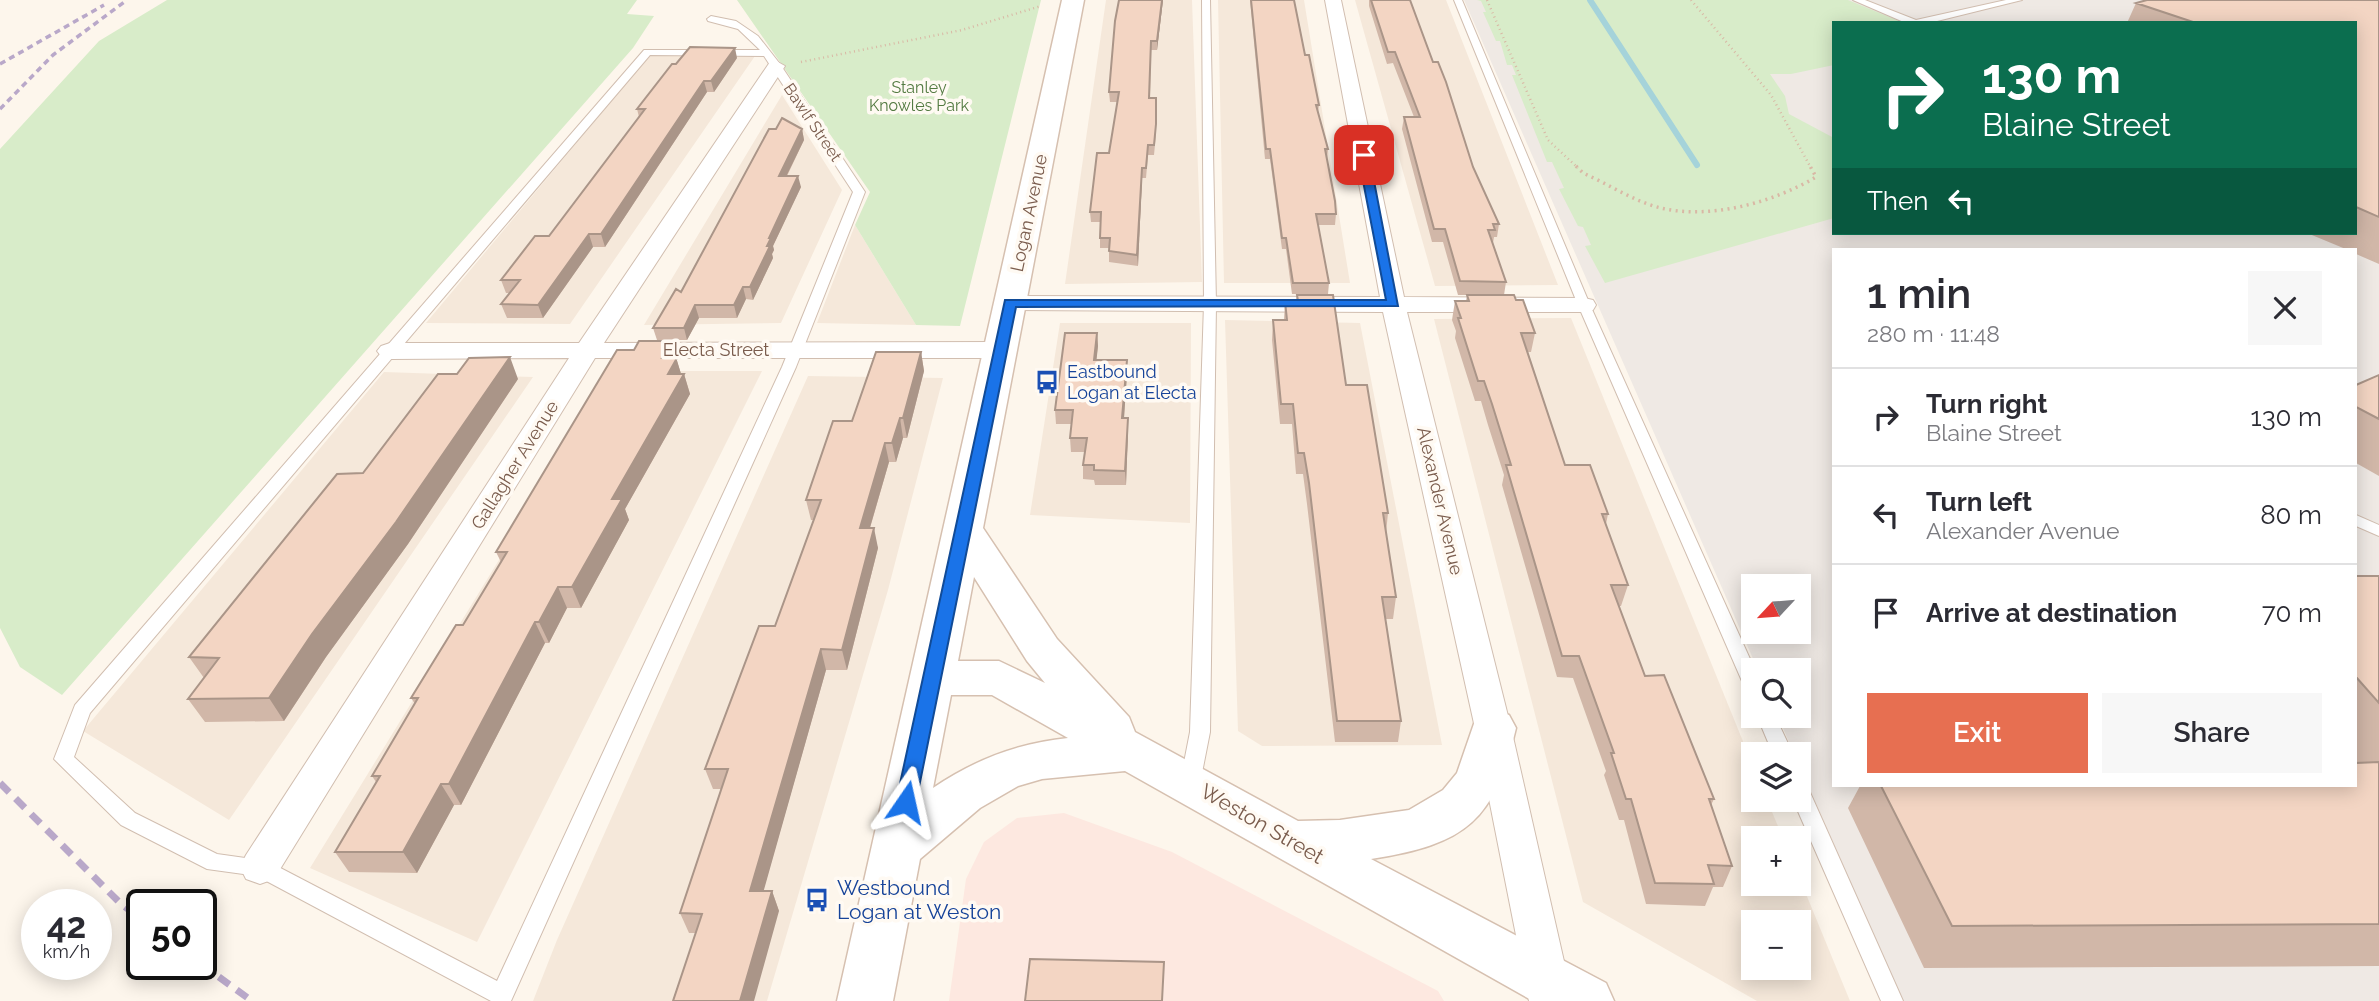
<!DOCTYPE html>
<html lang="en">
<head>
<meta charset="utf-8">
<style>
	:root { --surface:#fff; --page:#f7f7f7; --text:#2b2b33; --muted:#7c7c81; --line:#e1e1e2; --accent:#e76f51 }
	body { margin:0; font-family:Raleway,sans-serif; background:var(--page); color:var(--text); height:100vh; display:flex; flex-direction:column; font-size:26px; white-space:nowrap }
	* { box-sizing:border-box; margin:0 }
	p { font-size:23px; color:var(--muted) }
	.icon { flex:none; width:38px; height:38px; fill:none; stroke:currentColor; stroke-width:2; stroke-linecap:round; stroke-linejoin:round }
	.map { position:relative; flex:1; overflow:hidden }
	.panel { position:absolute; left:1832px; top:248px; width:525px; height:539px; display:flex; flex-direction:column; background:var(--surface); border-radius:0px; box-shadow:0 4px 18px #0003 }
	.panel>* { flex:none }
	.top-card { position:absolute; left:1832px; top:21px; width:525px; height:214px; border-radius:0px; box-shadow:0 4px 18px #0003; background:#0b6e4f; color:#fff; overflow:hidden }
	.needle { width:46px; rotate:244deg }
	.tools { position:absolute; left:1741px; top:574px; display:grid; gap:14px }
	.tools a { display:grid; place-items:center; width:70px; height:70px; border-radius:0px; background:var(--surface); box-shadow:0 4px 18px #0003; font-size:35px }
	.speed { position:absolute; left:21px; top:889px; display:flex; gap:14px; font-size:35px; font-weight:700; text-align:center }
	.speed>* { display:grid; place-content:center; width:91px; height:91px; border-radius:50%; background:var(--surface); box-shadow:0 4px 18px #0003; line-height:1 }
	.speed small { font-size:18px; font-weight:400 }
	.speed .limit { border:4px solid #111; border-radius:10px; background:#fff; color:#111 }
	.pin { position:absolute; display:grid; place-items:center; width:60px; height:60px; color:#fff; margin:-30px; border-radius:14px; box-shadow:0 4px 10px #0006 }
	.me { position:absolute; width:77px; margin:-38px; rotate:11deg; stroke-linejoin:round; filter:drop-shadow(0 0 5px #0008) }
	.turn { display:flex; align-items:center; gap:24px; height:147px; padding:0 35px; font-size:32px }
	.turn .icon { width:91px; height:91px; stroke-width:2.5 }
	.turn b { display:block; font-size:49px; line-height:60px }
	.then { display:flex; align-items:center; height:66px; padding:0 35px; background:#0003; gap:14px; font-size:26px }
	.round { display:grid; place-items:center; flex:none; width:74px; height:74px; border-radius:0px; background:var(--page) }
	.summary { display:flex; align-items:center; justify-content:space-between; height:119px; padding:0 35px }
	h1 { font-size:42px; font-weight:600; line-height:52px }
	.button { display:flex; gap:14px; margin-top:auto; padding:14px 35px }
	.button a { flex:1; height:80px; border-radius:0px; background:var(--accent); color:#fff; font-size:28px; font-weight:600; line-height:80px; text-align:center }
	.button a+a { background:var(--page); color:var(--text) }
	ul { padding:0; list-style:none }
	li { display:flex; align-items:center; gap:21px; height:98px; padding:0 35px; border-top:2px solid var(--line) }
	li div { flex:1 }
	li b { display:block; font-size:26px }
	li em { font-style:normal }
	.map>svg:first-child { display:block }
	.residential { fill:#f5e8da; fill-rule:evenodd }
	.commercial { fill:#fde8e0 }
	.industrial { fill:#efe9e4; fill-rule:evenodd }
	.green { fill:#d8ecc9 }
	.lines { fill:none; stroke-linecap:round; stroke-linejoin:round }
	.stream { stroke:#a5d3da; stroke-width:6 }
	.service-casing { stroke:#d1beb0; stroke-width:2 }
	.minor-casing { stroke:#d1beb0; stroke-width:2 }
	.secondary-casing { stroke:#d6c0b0; stroke-width:3 }
	.path-far1 { stroke:#d9b8a5; stroke-width:2.5; stroke-dasharray:1 3.5; stroke-linecap:butt }
	.path { stroke:#d9b8a5; stroke-width:3.5; stroke-dasharray:2 4.5; stroke-linecap:butt }
	.service { fill:#fff; fill-rule:evenodd }
	.minor { fill:#fff; fill-rule:evenodd }
	.secondary { fill:#fff; fill-rule:evenodd }
	.rail-far1 { stroke:#b9a8c9; stroke-width:3.5; stroke-dasharray:6 4.5; stroke-linecap:butt }
	.rail { stroke:#b9a8c9; stroke-width:7; stroke-dasharray:13 9; stroke-linecap:butt }
	.wall { fill:#d1b7a8 }
	.shaded-wall { fill:#aa9588 }
	.building { fill:#f3d5c3; stroke:#aa9588; stroke-width:2 }
	.route { fill:#1a73e8; stroke:#114b97; stroke-width:2 }
	.labels { text-anchor:middle; stroke-width:7; stroke-linejoin:round; paint-order:stroke }
	.far-park-label { font-size:16px; fill:#537a41; stroke:#fffaf3 }
	.far-street-label { font-size:16px; fill:#7a5c4d; stroke:#fffaf3 }
	.street-label { font-size:18px; fill:#7a5c4d; stroke:#fffaf3 }
	.transit-label { font-size:18px; fill:#164399; stroke:#fffaf3; text-anchor:start }
	.near-street-label { font-size:21px; fill:#7a5c4d; stroke:#fffaf3 }
	.near-transit-label { font-size:21px; fill:#164399; stroke:#fffaf3; text-anchor:start }
</style>
</head>
<body>
<div class="map">
<svg width="2379" height="1001" viewBox="0 0 2379 1001">
	<rect width="100%" height="100%" fill="#fdf6ec"/>
	<path class="residential" d="M1106,0h86l10,282 -137,2z
		M1218,0h86l46,283h-126z
		M1355,0h91l112,285 -123,1z
		M650,55l105,1 -185,268 -144,-1z
		M782,95l60,95 -61,133 -137,2z
		M855,225l61,100 -99,-2z
		M1571,318l182,448 1,34h13l16,38h-29v46h45v-7l51,124h-93l-174,-99 -149,-583zM1754,922h45v46h-45z
		M1225,320l135,3 82,422 -180,1 -24,-15z
		M1060,323h131l-1,200 -160,-8z
		M615,371h147l-285,571 -167,-74z
		M384,372l149,5 -304,443 -146,-89z
		M808,376l135,2 -55,212 -121,411h-234l24,-61z"/>
	<path class="commercial" d="M1064,813l108,39 266,139 6,10h-495l17,-122 18,-37 33,-24z"/>
	<path class="industrial" d="M1464,0h915v1001h-476l-104,-236v-11h-5l-16,-38h21v-46h-41zM1834,23h522v210h-522zM1834,250h522v536h-522zM1754,586h45v46h-45z"/>
	<path class="green" d="M167,0h470l-10,14 27,2 -21,32 -571,647 -42,-28 -20,-39v-479l99,-108z
		M737,0h304l-81,326 -44,-1 -61,-100 15,-33z
		M1477,0h371l56,23h-70v42l-43,9h-21l15,22 4,18 45,24v80l-229,65 -20,-37 6,-1 -8,-18 -5,-1 -19,-37 5,-1 -12,-26h-5l-35,-87h4l-4,-10h-5l-7,-24h-4l-13,-29h3l-5,-11z"/>
	<g class="lines">
		<path class="stream" d="M1590,0l107,165"/>
		<g class="service-casing">
			<path id="service" d="M1202,0h8l6,304 -6,428 -10,51 -3,6 -7,2 -7,-2 -3,-6 10,-51 14,-428z
				M1454,0h8l128,305 165,365 -1,25 -7,-2 -2,-5 -167,-383z
				M1853,0h12l51,20 90,-20h16l-93,23h-23z
				M711,16l25,5 22,15 22,28 85,128 -69,175 -285,634h-20l-234,-125 -50,-7 -86,-44 -67,-66 21,-54 569,-655h116l-22,-21 -30,-8 -1,-2zM650,55l114,1 89,136 -71,175 -285,614 -230,-120 -50,-7 -82,-41 -61,-56 16,-44z
				M2356,515l23,10v11l-23,-10z
				M1757,716h18l18,38h-20z
				M1799,782l7,2 3,6 94,211h-22l-88,-201h6z"/>
		</g>
		<g class="minor-casing">
			<path id="minor" d="M1325,0h16l63,297 180,1 9,2 3,5 -3,5 -9,2h-177l104,416 62,273h-44l-54,-273 -92,-416 -373,-2 -9,-2 -3,-5 3,-5 9,-2 370,1z
				M776,61l9,5 -181,277 396,-1 9,3 4,5 -4,5 -9,3h-405l-321,521 -14,5 -14,-5 -6,-12 6,-12 323,-497 -179,1 -9,-3 -4,-5 4,-5 9,-3h189l191,-281z"/>
		</g>
		<g class="secondary-casing">
			<path id="secondary" d="M1062,0h22l-101,528 74,111 72,78 6,15 163,89 42,-1 69,-10 34,-20 14,-17 20,-58 16,-5 16,5 7,13c-22,93 -49,116 -145,131l235,124 8,18h-81l-408,-230 -83,8 -24,7 -38,22 -60,51 -27,142h-56zM974,577l53,84 18,22 -46,-22h-41zM951,695h41l76,43c-50,5 -94,22 -135,50z"/>
		</g>
		<path class="path-far1" d="M1487,0l61,140 30,28
			M1691,0l80,95 40,73
			M801,62l161,-32 79,-24"/>
		<path class="path" d="M1576,166l7,7c25,11 52,29 78,35 50,12 113,-6 155,-31l-6,-11"/>
		<use href="#service" class="service"/>
		<use href="#minor" class="minor"/>
		<use href="#secondary" class="secondary"/>
		<path class="rail-far1" d="M0,64l104,-59
			M0,109l53,-54 74,-55"/>
		<path class="rail" d="M0,783l119,119 23,18
			M201,964l51,37"/>
	</g>
	<path class="wall" d="M1163,0l-6,50h-6l-1,48 6,36 -2,21h-6l-2,23h-4l-4,88 -29,-4v-14h-9v-26h-9l-1,-10 19,-59 8,-51h-7l-1,-10z
		M1250,0h44l9,45 16,60 -1,7 10,37 -1,10 9,55 -1,11h-17l11,58 -1,11h-36l-6,-45h-4l-12,-90h-5z
		M1369,0h41l63,167 26,57 -2,13h-3l-1,6 13,39 -2,13h-46l-15,-53h-11l-30,-113 2,-12h10l-21,-54 -6,1 -18,-58z
		M2379,0v264l-23,-10v-4h-8l-41,-17h49v-210h-229l9,-20z
		M737,58l-23,34h-7l-102,155h-12l-50,71h-36l-6,-14 9,-11h-4l-5,-13 48,-44 90,-119 -2,-8z
		M802,129l2,11 -17,36 14,11 -28,59 1,4 -2,4 1,4 -20,42 -7,-1 -9,19h-38l-12,22h-30l-4,-12z
		M1297,295l49,90 42,128 -2,20 10,64 -3,22h-8l16,102 -3,21h-63l-28,-238 -4,-30h-7l-4,-50h-12l-8,-84 1,-20h11l1,-19h11z
		M1467,295l49,5 19,33 -4,19h-3l37,113 43,49 -2,10 22,61 -7,21h-2l26,70 69,123 -3,6 21,61 -9,21h-10l-8,19 -59,-2 -22,-84h-5l-15,-45 2,-4 -33,-93 -16,-1 -55,-192 2,-10 -16,-50 -7,-24h-6l-20,-63 1,-7 -4,-11 3,-19h11z
		M1097,333l1,13 -2,14 31,14 -3,44h4v14l-2,53h-31l-1,-5 -11,-1v-14l2,-13h-14l-1,-14 2,-14h-16l-1,-14z
		M671,341l10,33h3l6,20 -65,115 4,11 -48,88h-14l-18,35h-4l-84,162h-7l-37,68 -68,-1 -14,-20 41,-70 -4,-6 43,-72 -4,-6 52,-73 38,-63 -5,-10 138,-202z
		M921,352l3,19 -17,67h-4l-7,24h-7l-19,66 8,20 -31,122h-21l-63,221h9l7,20 -84,22h-6l-9,-20 41,-124h-8l-8,-20 70,-143 39,-106h-3l-5,-20 46,-79z
		M2379,375v101l-23,-13v-78z
		M518,379l-110,165 -82,113 -42,64 -79,1 -17,-23 16,-21 -15,-21 174,-184z
		M2356,576h23v390l-455,2 -76,-160 12,-22h496z"/>
	<path class="shaded-wall" d="M1162,0h1l-6,50v-9z
		M735,48l2,10 -23,34 -3,-11z
		M704,81l3,11 -102,155 -4,-13z
		M802,129l2,11 -23,47 -2,-11z
		M1142,168v10l-4,88 -1,-11z
		M798,176l3,11 -28,59 1,4 -2,4 1,4 -20,42 -3,-13 17,-41 2,-8z
		M589,234l4,13 -50,71 -5,-13z
		M743,287l3,12 -9,19 -3,-13z
		M695,305l4,13 -12,22 -3,-12z
		M1097,333l1,13 -3,28 -1,-14z
		M671,341l11,36 2,-3 6,20 -65,115 4,11 -48,88 -9,-21 40,-88 50,-141z
		M921,352l3,19 -17,67 -4,-20z
		M510,357l8,22 -110,165 -82,113 -42,64 -15,-23 43,-64z
		M1127,360v14l-4,58 -1,-14z
		M900,418l3,20 -7,24 -4,-19z
		M1128,418v14l-2,53 -1,-14z
		M885,443l4,19 -25,86 -4,-20z
		M874,528l4,20 -31,122 -5,-20z
		M558,587l9,21 -18,35 -10,-21z
		M535,622l10,21 -84,162 -12,-21z
		M821,649l5,21 -68,241 -8,-20z
		M441,784l13,21 -37,68 -14,-21z
		M772,891l7,20 -25,90h-14z"/>
	<path class="building" d="M1119,0h43l-5,41h-6l-2,57h7v26l-2,21h-6l-2,23h-4l-5,87 -28,-4 1,-13h-10l1,-26h-11l7,-59h12l10,-61h-10l6,-71z
		M1251,0h43l11,55h4l10,50h-3l12,44h-3l10,52 1,13h-20l13,69h-36l-7,-45h-4l-12,-89h-4z
		M1371,0h39l23,62h5l8,20 27,85 26,57h-6l2,6h-7l18,52 -46,-1 -15,-52h-11l-30,-112h16l-25,-65h-7z
		M2147,0h232v217l-23,-10v-184h-160l-60,-20z
		M690,47l45,1 -24,33h-7l-103,153h-12l-51,71 -37,-1 19,-24h-19l34,-44h14l96,-127h-8l35,-45h4z
		M782,118l20,11 -23,47h19l-29,62h2l-4,8h3l-20,41h-7l-9,18h-39l-11,23h-31l23,-39 5,3 88,-163h7z
		M1297,295h36l13,90h21l21,128h-5l13,84h-14l19,124h-64l-28,-238 -5,-30h-6l-5,-49h-12l-8,-84h14l-2,-19h13z
		M1467,295h47l2,5h7l12,33h-14l44,132h25l18,49h-6l26,71h-17l34,91 19,-1 50,124h-5l23,67 -24,-1 6,19 -59,-1 -24,-84h-5l-15,-46h3l-35,-97h-17l-56,-191h5l-19,-61 -8,-23h-6l-20,-63h3l-6,-17h14z
		M1065,333h32l-3,27h33l-5,58h6l-3,53 -31,-1v-5h-11l4,-27h-17l3,-28h-18z
		M639,341h32l-9,17h15l-9,16h16l-72,125h10l-50,88h-14l-19,35h-4l-86,162h-8l-38,68h-68l45,-76h-8l46,-78h-7l45,-73h7l44,-73h-11l121,-202h17z
		M876,352h45l-18,66h-3l-8,25h-7l-25,85h14l-32,122 -21,-1 -71,242h22l-32,110h-67l29,-87 -22,-1 48,-144h-23l54,-143h16l46,-126h-15l27,-79h19z
		M510,357l-114,165 -84,112 -43,64 -81,1 31,-41 -30,-1 148,-183 26,-1 75,-99h19l12,-16z
		M2379,375v44l-23,-12v-22z
		M2356,576h23v127l-23,-26z
		M2379,762v162l-427,2 -71,-140h475v-23z
		M1030,959l134,3 -2,39h-137z"/>
	<path class="route" d="M1364,151l5,4 29,151 -382,1 -100,495 -3,6h-14l-3,-6 109,-502h381l-28,-145z"/>
	<defs>
		<g id="bus-bare" transform="scale(1.89)"><path d="M-5-6H5V4H4V6H2V4H-2V6H-4V4H-5ZM-3.5-4V0h7V-4ZM-3.5 1.2v1.5H-2V1.2ZM2 1.2v1.5H3.5V1.2Z" fill="#1a4fb4" stroke="#fffaf3" stroke-width="2.5" paint-order="stroke"/></g>
	</defs>
	<g fill-rule="evenodd">
		<use href="#bus-bare" x="1047" y="382"/>
		<use href="#bus-bare" x="817" y="900"/>
	</g>
	<g class="labels">
		<g class="far-park-label">
			<text x="919" y="93">Stanley<tspan x="919" dy="18">Knowles Park</tspan></text>
		</g>
		<g class="far-street-label">
			<text transform="translate(813 122) rotate(56)" y="6">Bawlf Street</text>
		</g>
		<g class="street-label">
			<text transform="translate(1029 213) rotate(-78)" y="6">Logan Avenue</text>
			<text x="716" y="356">Electa Street</text>
			<text transform="translate(515 465) rotate(-58)" y="6">Gallagher Avenue</text>
			<text transform="translate(1440 501) rotate(77)" y="6">Alexander Avenue</text>
		</g>
		<g class="transit-label">
			<text x="1067" y="378">Eastbound<tspan x="1067" dy="21">Logan at Electa</tspan></text>
		</g>
		<g class="near-street-label">
			<text transform="translate(1262 824) rotate(30)" y="7">Weston Street</text>
		</g>
		<g class="near-transit-label">
			<text x="837" y="895">Westbound<tspan x="837" dy="24">Logan at Weston</tspan></text>
		</g>
	</g>
</svg>
<div class="tools">
<a><svg class="needle" viewBox="-14 -14 28 28"><path d="M0-13l5 13h-10z" fill="#e53935"/><path d="M0 13l5-13h-10z" fill="#7c7c81"/></svg></a>
<a><svg class="icon" aria-label="search" viewBox="0 0 24 24"><circle cx="10" cy="10" r="6"/><path d="M15 15l6 6"/></svg></a>
<a><svg class="icon" aria-label="layers" viewBox="0 0 24 24"><path d="M12 4l9 5-9 5-9-5zM3 14l9 5 9-5"/></svg></a>
<a>+</a>
<a>−</a>
</div>
<div class="speed"><div>42<small>km/h</small></div><div class="limit">50</div></div>
<div class="pin" style="left:1364px;top:155px;background:#d93025"><svg class="icon" aria-label="arrive" viewBox="0 0 24 24"><path d="M6 21V4h12l-3 4 3 4H6"/></svg></div>
<svg class="me" style="left:906px;top:802px" viewBox="-20 -20 40 40"><path d="M0-17L14 15 0 8-14 15z" fill="#1a73e8" stroke="#fff" stroke-width="4"/></svg>
<div class="top-card">
<div class="turn"><svg class="icon" aria-label="right" viewBox="0 0 24 24"><path d="M7 20v-9h11M14 6l5 5-5 5"/></svg><div><b>130 m</b>Blaine Street</div></div>
<div class="then">Then<svg class="icon" aria-label="left" viewBox="0 0 24 24"><path d="M17 20v-9H6M10 6l-5 5 5 5"/></svg></div>
</div>
<section class="panel">
<div class="summary"><div><h1>1 min</h1><p>280 m · 11:48</p></div><a class="round"><svg class="icon" aria-label="close" viewBox="0 0 24 24"><path d="M6 6l12 12M18 6L6 18"/></svg></a></div>
<ul>
<li><svg class="icon" aria-label="right" viewBox="0 0 24 24"><path d="M7 20v-9h11M14 6l5 5-5 5"/></svg><div><b>Turn right</b><p>Blaine Street</p></div><em>130 m</em></li>
<li><svg class="icon" aria-label="left" viewBox="0 0 24 24"><path d="M17 20v-9H6M10 6l-5 5 5 5"/></svg><div><b>Turn left</b><p>Alexander Avenue</p></div><em>80 m</em></li>
<li><svg class="icon" aria-label="arrive" viewBox="0 0 24 24"><path d="M6 21V4h12l-3 4 3 4H6"/></svg><div><b>Arrive at destination</b></div><em>70 m</em></li>
</ul>
<div class="button"><a>Exit</a><a>Share</a></div>
</section>
</div>
</body>
</html>
